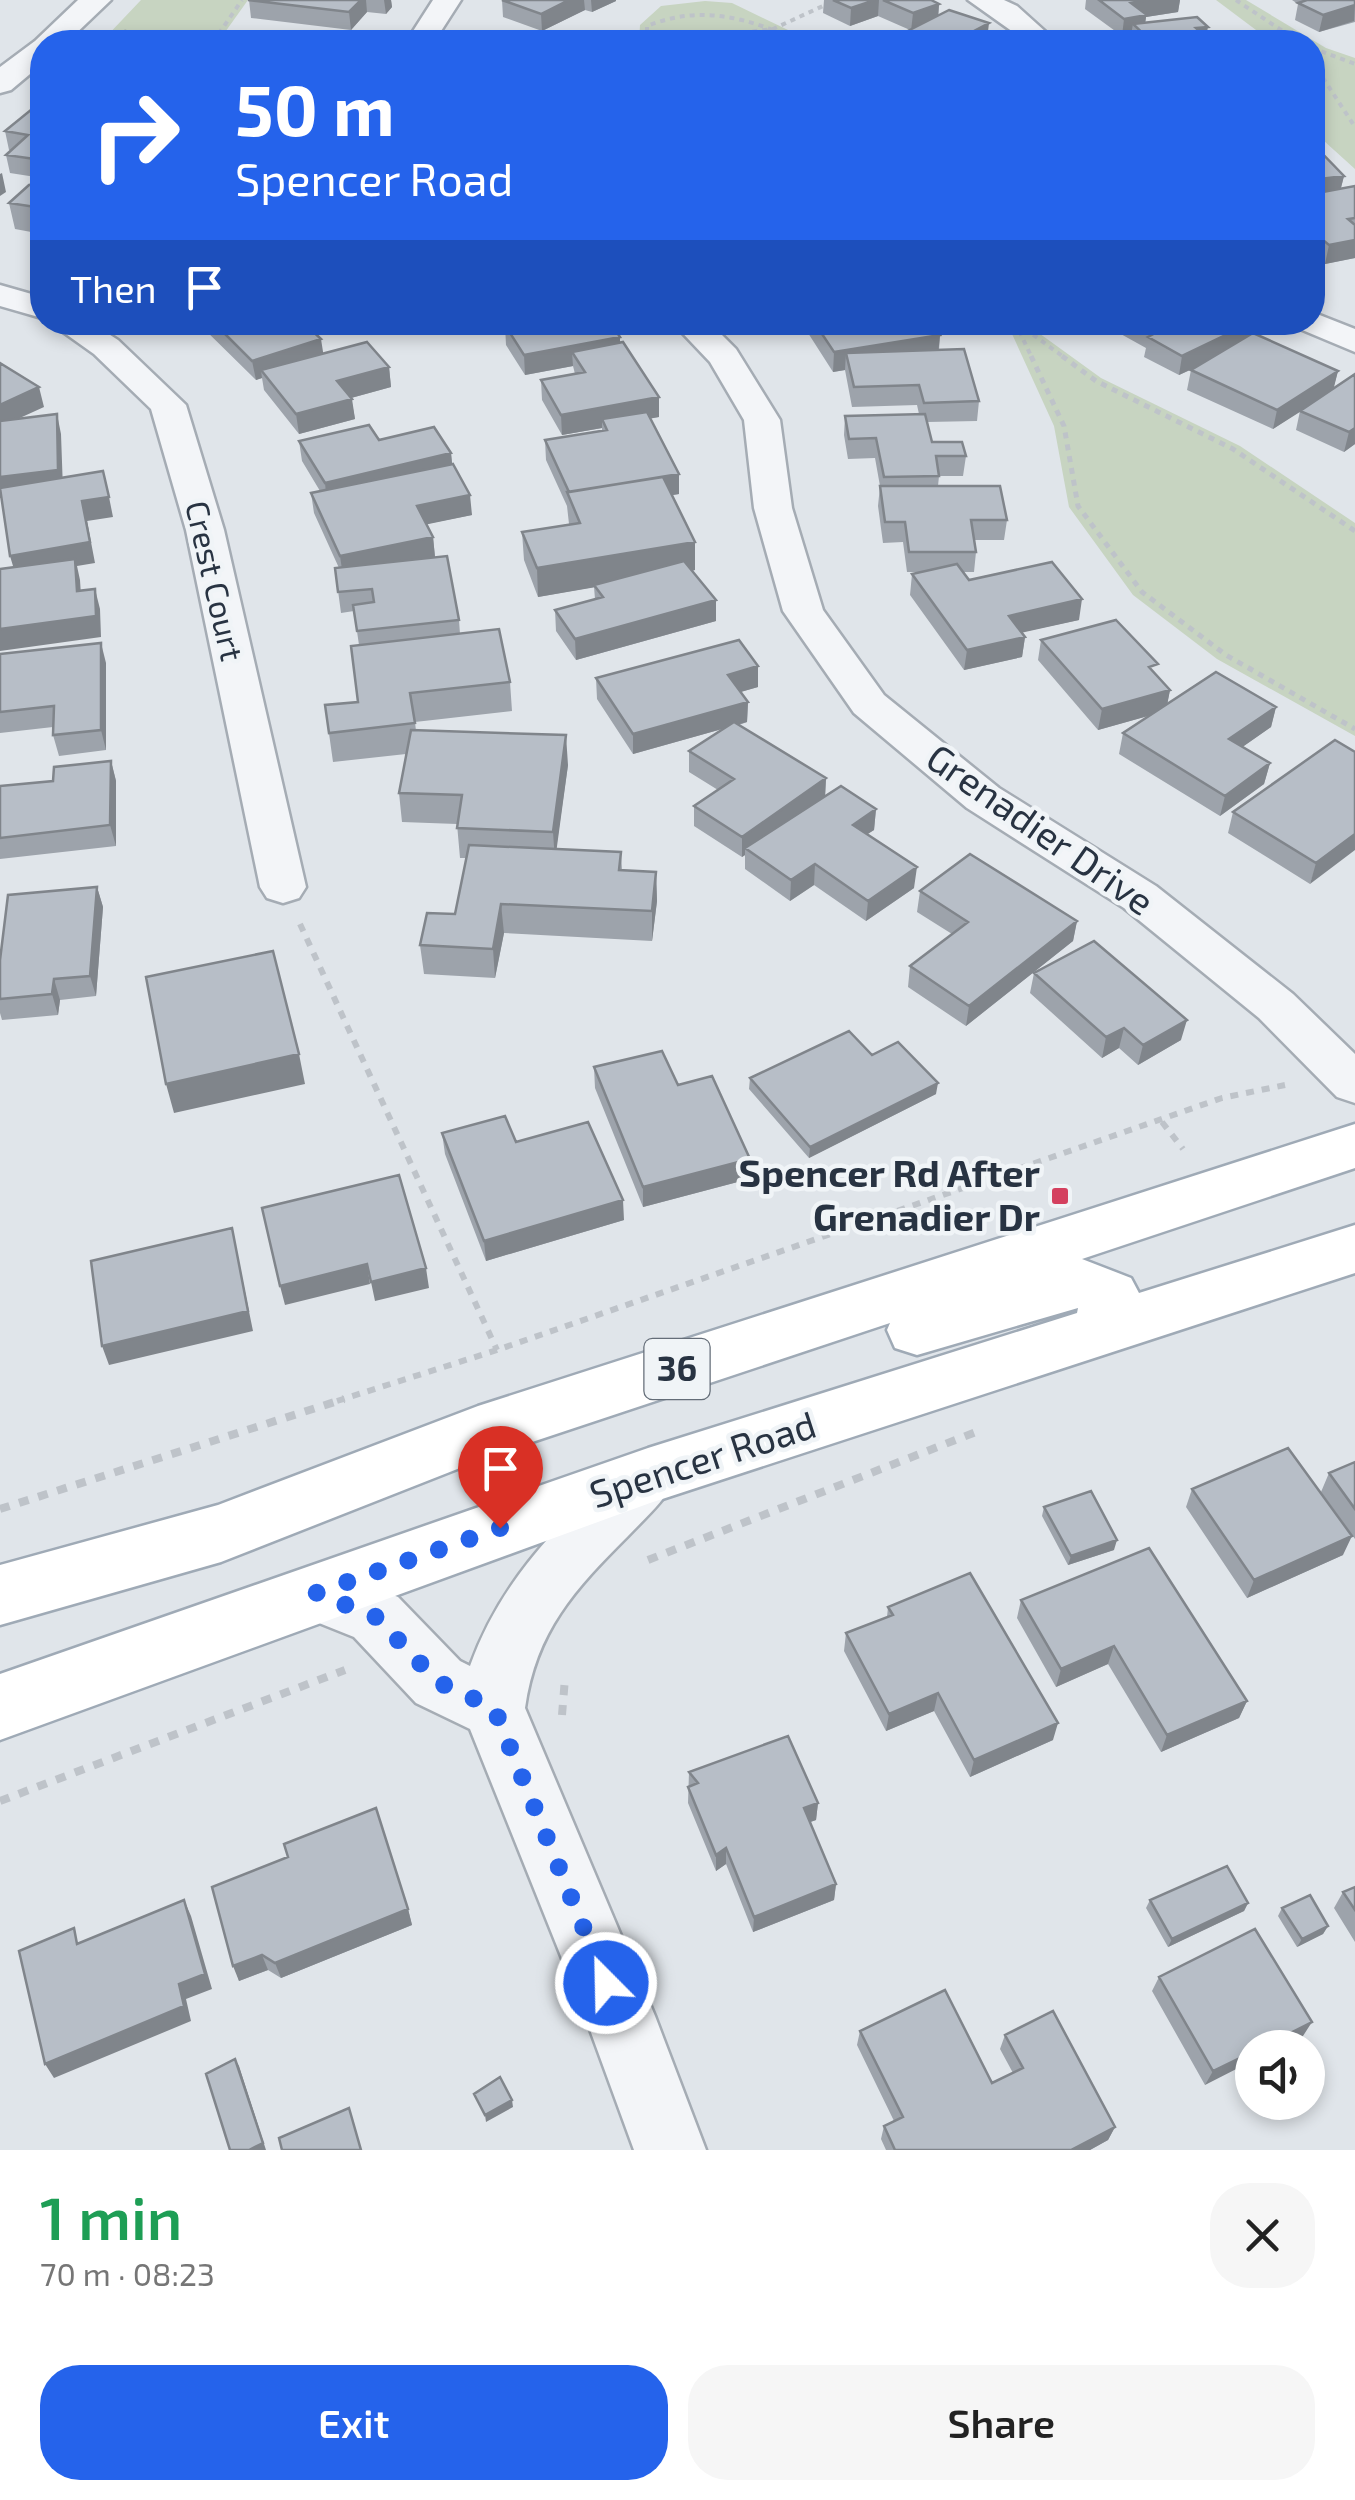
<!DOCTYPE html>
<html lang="en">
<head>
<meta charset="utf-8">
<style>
	:root { --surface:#fff; --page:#f6f6f6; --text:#222; --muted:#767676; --accent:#2563eb }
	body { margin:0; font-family:"Exo 2",sans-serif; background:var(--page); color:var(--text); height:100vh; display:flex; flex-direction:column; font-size:38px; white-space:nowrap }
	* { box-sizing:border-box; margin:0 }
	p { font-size:32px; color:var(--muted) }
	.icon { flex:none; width:55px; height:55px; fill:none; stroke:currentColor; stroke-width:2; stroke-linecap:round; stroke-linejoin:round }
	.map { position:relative; height:2150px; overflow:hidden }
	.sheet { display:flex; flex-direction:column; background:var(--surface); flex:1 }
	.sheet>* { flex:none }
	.banner { position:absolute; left:30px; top:30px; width:1295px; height:305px; border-radius:40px; box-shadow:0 5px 15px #0003; background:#2563eb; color:#fff; overflow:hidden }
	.tools { position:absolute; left:1235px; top:2030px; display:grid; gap:20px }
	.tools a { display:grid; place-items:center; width:90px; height:90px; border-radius:50%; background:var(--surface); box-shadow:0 5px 15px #0003; font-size:50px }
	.pin { position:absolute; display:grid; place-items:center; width:85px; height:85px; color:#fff; margin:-102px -42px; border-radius:50% 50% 50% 0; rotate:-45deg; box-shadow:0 0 10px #0007 }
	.pin .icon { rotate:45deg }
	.me { position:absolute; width:110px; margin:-55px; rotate:337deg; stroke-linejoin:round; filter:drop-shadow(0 0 8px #0008) }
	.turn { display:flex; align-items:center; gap:35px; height:210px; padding:0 40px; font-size:45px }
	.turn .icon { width:130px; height:130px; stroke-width:2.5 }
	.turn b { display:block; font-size:70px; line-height:85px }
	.then { display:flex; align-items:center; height:95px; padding:0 40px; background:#0003; gap:20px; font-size:38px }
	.round { display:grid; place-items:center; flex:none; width:105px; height:105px; border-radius:40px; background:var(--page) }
	.summary { display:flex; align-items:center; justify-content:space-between; height:170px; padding:0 40px }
	h1 { font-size:60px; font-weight:600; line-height:75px; color:#1e9e55 }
	.action { display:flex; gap:20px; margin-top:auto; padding:20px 40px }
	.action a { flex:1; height:115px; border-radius:40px; background:var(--accent); color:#fff; font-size:40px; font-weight:600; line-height:115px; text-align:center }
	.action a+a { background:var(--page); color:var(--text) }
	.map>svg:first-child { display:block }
	.green { fill:#c7d4c1 }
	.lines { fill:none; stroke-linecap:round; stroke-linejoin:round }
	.minor-casing { stroke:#a5acb4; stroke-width:5 }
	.tertiary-casing { stroke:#a5acb4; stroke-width:5 }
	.primary-casing { stroke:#9faab6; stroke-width:5 }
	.path-far3 { stroke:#bec3c9; stroke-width:4; stroke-dasharray:5 5; stroke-linecap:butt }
	.path-far2 { stroke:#bec3c9; stroke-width:5; stroke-dasharray:6 6; stroke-linecap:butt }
	.path-far1 { stroke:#bec3c9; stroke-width:6; stroke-dasharray:8 8; stroke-linecap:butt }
	.path { stroke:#bec3c9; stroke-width:8; stroke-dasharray:10 10; stroke-linecap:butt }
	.minor { fill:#f3f5f8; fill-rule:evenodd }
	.tertiary { fill:#f3f5f8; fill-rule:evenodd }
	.primary { fill:#fff; fill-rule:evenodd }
	.wall { fill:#9da3ab }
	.shaded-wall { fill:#80858b }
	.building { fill:#b7bec7; stroke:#80858b; stroke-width:2.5 }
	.route { stroke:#2563eb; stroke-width:18; stroke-dasharray:0 32.4 }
	.poi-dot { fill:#d4405f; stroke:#f0f4f7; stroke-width:4 }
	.labels { text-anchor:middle; stroke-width:9; stroke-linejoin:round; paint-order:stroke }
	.far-street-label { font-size:32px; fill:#283342; stroke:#f0f4f7 }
	.shield { fill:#f0f4f7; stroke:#646d78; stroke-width:2.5 }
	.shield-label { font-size:35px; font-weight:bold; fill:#283342 }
	.street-label { font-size:38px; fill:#283342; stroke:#f0f4f7 }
	.poi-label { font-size:38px; font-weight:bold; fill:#283342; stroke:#f0f4f7; text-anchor:end }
</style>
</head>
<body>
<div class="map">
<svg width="1355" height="2150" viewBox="0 0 1355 2150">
	<rect width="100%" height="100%" fill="#e0e5ea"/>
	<path class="green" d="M141,0h107l-30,42h-95l-19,-3z
		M1216,0h30l80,48 29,10v111l-42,-38 -1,-89h-40z
		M705,1l27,2 81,39h-174l1,-17 21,-19z
		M1007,323h18l76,55 139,68 115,77v213l-138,-77 -84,-64 -64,-88 -15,-81z"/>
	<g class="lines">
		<g class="minor-casing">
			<path id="minor" d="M433,0h28l-27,42h-28z
				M968,0h36l13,6 40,36h-30z
				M0,285l42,12v21l-42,-12z
				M1312,312l43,17v23l-55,-23 -5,-7h17z
				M49,322h41l28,18 68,65 38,125 82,357 -7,11 -16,5 -16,-5 -7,-11 -74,-357 -35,-121 -57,-55z
				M672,322h37l27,27 44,71 12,88 31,102 61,85 115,93 157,98 137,108 62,60v49l-18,-6 -78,-79 -135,-110 -157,-100 -113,-95 -71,-102 -29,-103 -10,-88 -34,-58z
				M648,1451l21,7 8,18c-11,24 -31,41 -49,60 -54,54 -92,95 -103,172l130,308 51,134h-72l-49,-134 -115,-287 -54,-26 -62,-66 -60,-24 -9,-20 9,-20 22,-8 82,32 62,64 10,5c33,-91 91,-142 157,-208z"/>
		</g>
		<g class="tertiary-casing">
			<path id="tertiary" d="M78,0h33l-44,42h-25v22l-31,26 -11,3v-26l35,-26z"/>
		</g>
		<g class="primary-casing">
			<path id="primary" d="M1355,1124v44l-273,91 49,19 8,15 216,-68v48l-705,230 -650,237v-66l648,-226 429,-135 1,-5 -161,47 -22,-7 -8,-18 3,-7 -397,132 -272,107 -221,63v-60l218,-60 260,-99z"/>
		</g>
		<path class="path-far3" d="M1236,0l63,42
			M151,39l18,3
			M213,42l29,-42
			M647,42v-16c55,-22 102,-8 154,16
			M663,42l110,-13 63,-29
			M1312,48l43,16
			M1312,61l43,66
			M1015,322l17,36
			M1017,323l48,35"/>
		<path class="path-far2" d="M1031,356l33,70 14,80 64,86 84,63 129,74
			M1062,356l34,25 137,68 122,82"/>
		<path class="path-far1" d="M300,924l197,426
			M1162,1122l21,27
			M337,1401l160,-51 725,-252 63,-13"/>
		<path class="path" d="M0,1509l344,-110
			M648,1560l333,-130
			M562,1715l3,-37
			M0,1801l345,-131"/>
		<use href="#minor" class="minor"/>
		<use href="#tertiary" class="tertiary"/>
		<use href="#primary" class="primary"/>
	</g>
	<path class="wall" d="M249,0h142l1,7 -6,7 -19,-2 -16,18 -100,-12z
		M502,0h114v1l-24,11 -7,-2 -43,21 -39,-14z
		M824,0h107l8,4 -1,11 49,25 -4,2h-97l24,-12 -32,-14 -28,10 -27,-13z
		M1086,0h94l-2,12 -32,5 -1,6 61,15 6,4h-81v-7l-9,1 -37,-27z
		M1292,0h63v22l-36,10 -24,-12 3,-16z
		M42,111v67l-32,-5 -4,-18 5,-5h-2l-4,-19z
		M1312,144l32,32 -3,12 14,-2v72l-30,6 -13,-10z
		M42,183v51l-27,-5 -6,-26z
		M197,322h106l20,32 66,13 2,20 -40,11 4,21 -56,15 -35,-44 -2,-12 -6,2z
		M801,322h140v8l-4,1 3,4 -1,15 40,51 -2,20 -50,1 5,20 34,14 -3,20h-24l-1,10 69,34 -3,20h-30l2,12 -2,20h-11l6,8 110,40 -57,12 3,5 -3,20 -58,13 -54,-75 2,-21 9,-2h-14l-4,-30 -20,1 -5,-37 2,-20 -5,-28 -27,1 -4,-24 1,-19 74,-2 -2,-9 -65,2 -7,-37 -12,2z
		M1111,322h144l-2,11 85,38 -5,18 22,-15v70l-11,8 -48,-22 4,-19 -27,18 -86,-39 4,-20 6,-3 -18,8 -35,-18 2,-9 -36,-20z
		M505,325l115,18 39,54v20l-9,1 29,56v20l-7,1 23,75 -3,1 24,50 -140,39 -20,-29 -1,-21 40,-11 -1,-12 -56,10 -14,-37 -2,-28 47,-8 -2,-18 -21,-46 -1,-20 57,-9v-3l-40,7 -20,-35 -1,-20 34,-6 -2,-8 -48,9 -19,-30z
		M379,440l72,13 1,11 20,51 -46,9 7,13 2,20 24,63 1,14 50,48 2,29 -97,11 1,9 152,34 -12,84 65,3 1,18 34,2 1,29 -5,40 -148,-8 -9,45 -71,-4 -4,-29 35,-31 11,-56h-6l-3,-34 -55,-2 -3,-29 7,-39 -73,8 -8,-57 33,-3 1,-57 -5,-34 -13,2 -6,-45h4l-25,-55 -3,-20 9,-2 -18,-30 -3,-20z
		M1041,640l129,50 -3,14 109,3 -5,20 -29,20 28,16 -6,21 -44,32 -101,-62 4,-21 28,-18 -53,15 -60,-70z
		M0,654l106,9v87l-47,6 -6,-21v-8l-53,6z
		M596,678l162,9 -18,5 8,10 -1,20 -8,3 87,53 -1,18 51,13 -2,21 -7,4 47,54 -48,33 -52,-36 -24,16 -45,-32v-14l-3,2 -48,-31v-20l24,-16 -29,-18v-21l33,-22 -89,25 -36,-55z
		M1355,752l-45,132 -82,-51 5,-21z
		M111,761l5,20v65l-116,13v-73l53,-5z
		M97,887l6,20 -7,89 -36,4 -2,15 -56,5 -2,-7v-53z
		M920,891l157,30 -4,20 -107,85 -58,-39 2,-21 42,-32 -35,-22z
		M1034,973l147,67 -43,25 -19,-17 -17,10 -72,-65z
		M872,1055l64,39 -127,64 -60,-69 1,-11z
		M594,1067l84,18 71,94 -106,28 -48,-119z
		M442,1133l74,9 108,78 -138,41 -41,-107z
		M1355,1462v77l-34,-47 8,-19z
		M1192,1489l151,66 -96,43 -61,-91z
		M1044,1507l70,43 -46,15 -26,-49z
		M1021,1600l226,101 -8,17 -78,34 -53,-88 -52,23 -39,-69z
		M888,1607l165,133 -83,37 -36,-66 -48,20 -42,-80 2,-18 41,-16z
		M689,1772l129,31 -2,17 -6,2 26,62 -2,16 -81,32 -27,-68 -10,7 -28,-68z
		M212,1887l196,22 4,16 -131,53 -13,-8 -29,11z
		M1355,1887v55l-21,-34 9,-16z
		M1150,1900l98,3 -4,8 -76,36 -22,-39z
		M1282,1908l46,18 -5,8 -26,13 -19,-31z
		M1159,1977l144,59 -23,12h-28l-47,37 -53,-94z
		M860,2031l132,52 21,-10 -13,-24 5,-14 110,92 -7,13 -18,10h-204l-5,-11 3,-13 10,-5 -37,-76z"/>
	<path class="shaded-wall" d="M361,0h5l1,12 -16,18 -2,-18z
		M384,0h7l1,7 -6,7z
		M569,0h15l1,10 -43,21 -1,-17z
		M591,0h25v1l-24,11z
		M875,0h4l-1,16 -28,10 1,-18z
		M1149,0h31l-2,12 -32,5 -2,15 -11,-8 -2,11 -9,1 2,-17 7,-16z
		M939,4l-1,17 -27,10 2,-18z
		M1355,5l-1,16 -35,11 4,-17z
		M989,23l-2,17 -4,2h-30z
		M1208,27l-3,15 -9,-14z
		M2,173l4,19 -6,4v-22z
		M1344,176l-5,19 -27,3v-18z
		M1355,240v18l-30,6 4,-19z
		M435,322h34l-33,9z
		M923,322h18v8l-19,3z
		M1253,322h2l-4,19 -72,34 3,-19z
		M940,335l-2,20 -92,-2 -1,17 -12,2 1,-20z
		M620,337v19l-48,-4 1,14 -48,9 -1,-20z
		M321,339l3,19 -63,12 1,8 -6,2 -4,-19z
		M389,367l2,20 -51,14 -3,-20z
		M1338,371l-5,20 -60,38 4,-19z
		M39,387l5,20 -44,20v-22z
		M659,397v20l-54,10 -3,-8v9l-40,7 -1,-20z
		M352,399l3,20 -56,15 -3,-20z
		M57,414l4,20 2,56 -63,8v-21z
		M1355,428v16l-11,8 5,-20z
		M451,453l2,20 -126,30 -2,-20z
		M679,474v20l-104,17 -6,-19z
		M470,495l2,20 -53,11 -2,-20z
		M109,497l4,20 -26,4 8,42 -18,3 3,14 2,31 -66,-35 -6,-20 72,-55z
		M433,537l2,20 -92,19 -3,-20z
		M695,542v28l-157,27 -1,-29z
		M95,589l5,20 1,28 -101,14v-22z
		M1082,599l-3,21 -72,16 2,-20z
		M716,600v21l-140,39 -1,-21z
		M1025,637l-3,20 -58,13 3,-20z
		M101,643l5,20v87l-5,-20z
		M758,666v21l-31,9 1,-21z
		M1170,690l-4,21 -68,19 4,-21z
		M748,702l-1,20 -114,32v-20z
		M1276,707l-5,20 -47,33 5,-21z
		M566,735l2,30 -13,96 -2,-29z
		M111,761l5,20v65l-6,-21z
		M1270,763l-6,21 -44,32 5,-20z
		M826,778l-1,20 -80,50v7l-3,2v-20z
		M876,809l-2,21 -23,15 2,-20z
		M1355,834v16l-45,34 6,-21z
		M815,864l-1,21 -24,16 1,-21z
		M917,867l-3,21 -48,33 2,-20z
		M656,872l1,29 -5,40v-30z
		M97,887l6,20 -7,89 -6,-20z
		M501,904l3,29 -9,45 -2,-29z
		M1077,921l-4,20 -107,85 3,-20z
		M54,979l6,21 -2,15 -6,-21z
		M1187,1020l-6,20 -43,25 5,-20z
		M1124,1028l-5,20 -17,10 4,-21z
		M299,1054l6,30 -131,29 -8,-29z
		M938,1083l-2,11 -127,64 1,-11z
		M750,1159l-1,20 -106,28v-20z
		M623,1200l1,20 -138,41 -2,-20z
		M232,1228l21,103 -144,34 -7,-19z
		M367,1264l3,20 -85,21 -5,-19z
		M426,1268l3,20 -54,13 -4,-19z
		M1352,1536l-9,19 -96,43 7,-18z
		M1117,1540l-3,10 -46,15 3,-9z
		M1114,1646l-6,18 -52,23 5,-18z
		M938,1693l-4,18 -48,20 3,-17z
		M1247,1701l-8,17 -78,34 6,-17z
		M1058,1723l-5,17 -83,37 4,-17z
		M818,1803l-2,17 -14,5 2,-17z
		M726,1848v16l-10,7v-16z
		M836,1884l-2,16 -81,32 1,-15z
		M184,1900l7,16 21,73 -26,10 5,22 -137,57 -9,-14 134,-80z
		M1248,1903l-4,8 -76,36 4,-8z
		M408,1909l4,16 -131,53 -6,-15z
		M1328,1926l-5,8 -26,13 5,-8z
		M262,1955l6,15 -29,11 -6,-15z
		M1312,2022l-9,14 -23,12h-19z
		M1252,2052v9l-47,24 8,-14z
		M235,2059l4,7 27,84h-17z
		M512,2100l1,7 -27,15 -1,-7z
		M1115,2127l-7,13 -18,10h-19z"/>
	<path class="building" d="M248,0h113l-12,12z
		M502,0h67l-28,14z
		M833,0h42l-24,8z
		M883,0h48l8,4 -26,9z
		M1099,0h50l-18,3 16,12 -23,4z
		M1307,0h48v5l-32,10 -25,-12z
		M949,10l40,13 -36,19h-67z
		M1197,17l11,10 -12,1 16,14h-60l-19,-18z
		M125,31l30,4 -6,5 18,2h-55z
		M32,109l10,2v49l-36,-5 22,-20 -23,-4z
		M1312,144h1l31,32 -32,4z
		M42,183v25l-33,-5 20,-18z
		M1355,186v32l-7,1 7,6v15l-26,5 -17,-14v-37z
		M213,322h90l18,17 -69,22z
		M520,322h90l10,15 -96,18 -19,-30z
		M814,322h117l9,13 -106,17z
		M1138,322h115l-71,34 -34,-19 9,-5z
		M1253,333l85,38 -61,39 -86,-40z
		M367,342l22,25 -52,14 15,18 -56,15 -35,-44z
		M623,342l36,55 -98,18 -20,-35 44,-8 -13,-20z
		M964,349l15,52 -55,2 -5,-18 -65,2 -8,-34z
		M0,363l39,24 -39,18z
		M1355,374v54l-6,4 -49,-21z
		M647,412l32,62 -110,18 -24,-52 62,-10 -5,-11z
		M57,414l1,56 -58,7v-56z
		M925,414l7,28h30l4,14h-30l3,20 -55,1 -8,-39 -27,1 -4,-23z
		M369,425l10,15 55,-13 17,26 -126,30 -26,-42z
		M453,464l17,31 -53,11 16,31 -93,19 -29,-63z
		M103,471l6,26 -27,4 8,41 -80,14 -10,-68z
		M663,477l32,65 -158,26 -15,-36 58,-9 -13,-31z
		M880,486h120l7,34h-36l5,32h-67l-4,-30h-20z
		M447,556l12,64 -102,11 -4,-26 21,-3 -2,-13 -34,3 -3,-24z
		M75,559l2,32 18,-2 1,27 -96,13v-60z
		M684,561l32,39 -141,39 -20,-29 48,-13 -9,-12z
		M1052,562l30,37 -73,17 16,21 -58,13 -55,-76 45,-10 12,16z
		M1116,620l42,44 -9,3 21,23 -68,19 -61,-69z
		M499,629l11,53 -100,11 5,30 -86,10 -4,-28 33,-3 -7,-56z
		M739,640l19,26 -30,9 20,27 -115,32 -37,-56z
		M101,643v87l-48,5 1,-29 -54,6v-58z
		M1216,672l60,35 -47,32 41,24 -45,33 -102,-63z
		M734,722l92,56 -84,59 -48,-31 40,-27 -45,-28z
		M411,730l155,5 -13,97 -96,-4 5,-33 -63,-2z
		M1335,740l20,12v82l-39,29 -83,-51z
		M111,761l-1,64 -110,13v-52l53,-5 1,-14z
		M841,786l35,23 -23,16 64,42 -49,34 -53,-37 -24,16 -46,-32z
		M469,845l152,7 -2,18 37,2 -4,39 -151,-7 -8,45 -73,-4 7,-32 28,1z
		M970,854l107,67 -108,85 -59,-40 58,-44 -48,-31z
		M97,887l-7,89 -36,3 -2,15 -52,5v-39l8,-65z
		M1094,941l93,79 -44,25 -19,-17 -18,9 -72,-64z
		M273,951l26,103 -133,30 -20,-107z
		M849,1031l23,24 26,-13 40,41 -128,64 -60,-69z
		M662,1051l16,34 34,-9 38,83 -107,28 -49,-120z
		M505,1116l11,26 72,-20 35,78 -139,41 -42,-108z
		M399,1175l27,93 -55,14 -4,-18 -87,22 -18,-78z
		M232,1228l16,83 -146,35 -11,-85z
		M1288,1448l64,88 -98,44 -62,-91z
		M1355,1462v47l-26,-36z
		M1091,1491l26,49 -46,16 -27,-49z
		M1149,1548l98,153 -80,34 -53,-89 -53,23 -40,-69z
		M970,1573l88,150 -84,37 -36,-67 -49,21 -43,-81 47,-18 -5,-8z
		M788,1736l30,67 -14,5 32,76 -82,33 -28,-69 -10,7 -28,-68 10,-4 -9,-11z
		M376,1808l32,101 -133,54 -13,-8 -29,11 -21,-79 76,-30 -4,-13z
		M1227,1866l21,37 -76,36 -22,-39z
		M1355,1887v23l-12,-18z
		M1310,1895l18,31 -26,13 -20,-31z
		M184,1900l21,74 -26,10 5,22 -139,58 -26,-113 55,-23 3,16z
		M1255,1929l57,93 -51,26h-9v4l-39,19 -54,-94z
		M945,1990l47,93 31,-15 -18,-33 48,-24 62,116 -44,23h-176l-11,-24 19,-9 -43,-86z
		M235,2059l28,84 -14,7h-19l-24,-76z
		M500,2077l12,23 -27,15 -11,-21z
		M349,2108l12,42h-79l-3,-12z"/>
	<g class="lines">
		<path class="route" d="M500,1528l-184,65 60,24 62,65 56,26 112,275"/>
	</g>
	<rect class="poi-dot" x="1050" y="1186" width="20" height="20" rx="5"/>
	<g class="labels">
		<g class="far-street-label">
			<text transform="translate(214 581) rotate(77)" y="11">Crest Court</text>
		</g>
		<rect class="shield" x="644.5" y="1339" width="65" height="60" rx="8"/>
		<g class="shield-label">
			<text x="677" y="1381">36</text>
		</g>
		<g class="street-label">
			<text transform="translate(1040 830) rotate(35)" y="13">Grenadier Drive</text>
			<text transform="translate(703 1460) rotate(-18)" y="13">Spencer Road</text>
		</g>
		<g class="poi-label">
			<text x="1040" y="1187">Spencer Rd After<tspan x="1040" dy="44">Grenadier Dr</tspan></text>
		</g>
	</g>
</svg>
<div class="tools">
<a><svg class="icon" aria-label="sound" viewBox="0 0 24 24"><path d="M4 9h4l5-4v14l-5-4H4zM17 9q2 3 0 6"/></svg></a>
</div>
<div class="pin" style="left:500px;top:1528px;background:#d93025"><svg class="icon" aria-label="arrive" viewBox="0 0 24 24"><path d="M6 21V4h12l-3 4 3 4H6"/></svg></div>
<svg class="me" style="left:606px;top:1983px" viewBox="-20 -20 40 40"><circle r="17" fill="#2563eb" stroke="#fff" stroke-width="3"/><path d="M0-11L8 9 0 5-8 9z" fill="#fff"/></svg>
<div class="banner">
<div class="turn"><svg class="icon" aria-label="right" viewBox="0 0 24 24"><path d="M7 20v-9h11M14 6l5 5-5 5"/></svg><div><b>50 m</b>Spencer Road</div></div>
<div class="then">Then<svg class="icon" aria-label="arrive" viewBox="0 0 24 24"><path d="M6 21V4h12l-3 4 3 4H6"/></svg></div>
</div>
</div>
<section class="sheet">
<div class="summary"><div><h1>1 min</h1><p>70 m · 08:23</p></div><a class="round"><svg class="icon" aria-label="close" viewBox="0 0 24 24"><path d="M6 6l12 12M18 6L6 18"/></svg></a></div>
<div class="action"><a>Exit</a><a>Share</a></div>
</section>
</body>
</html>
